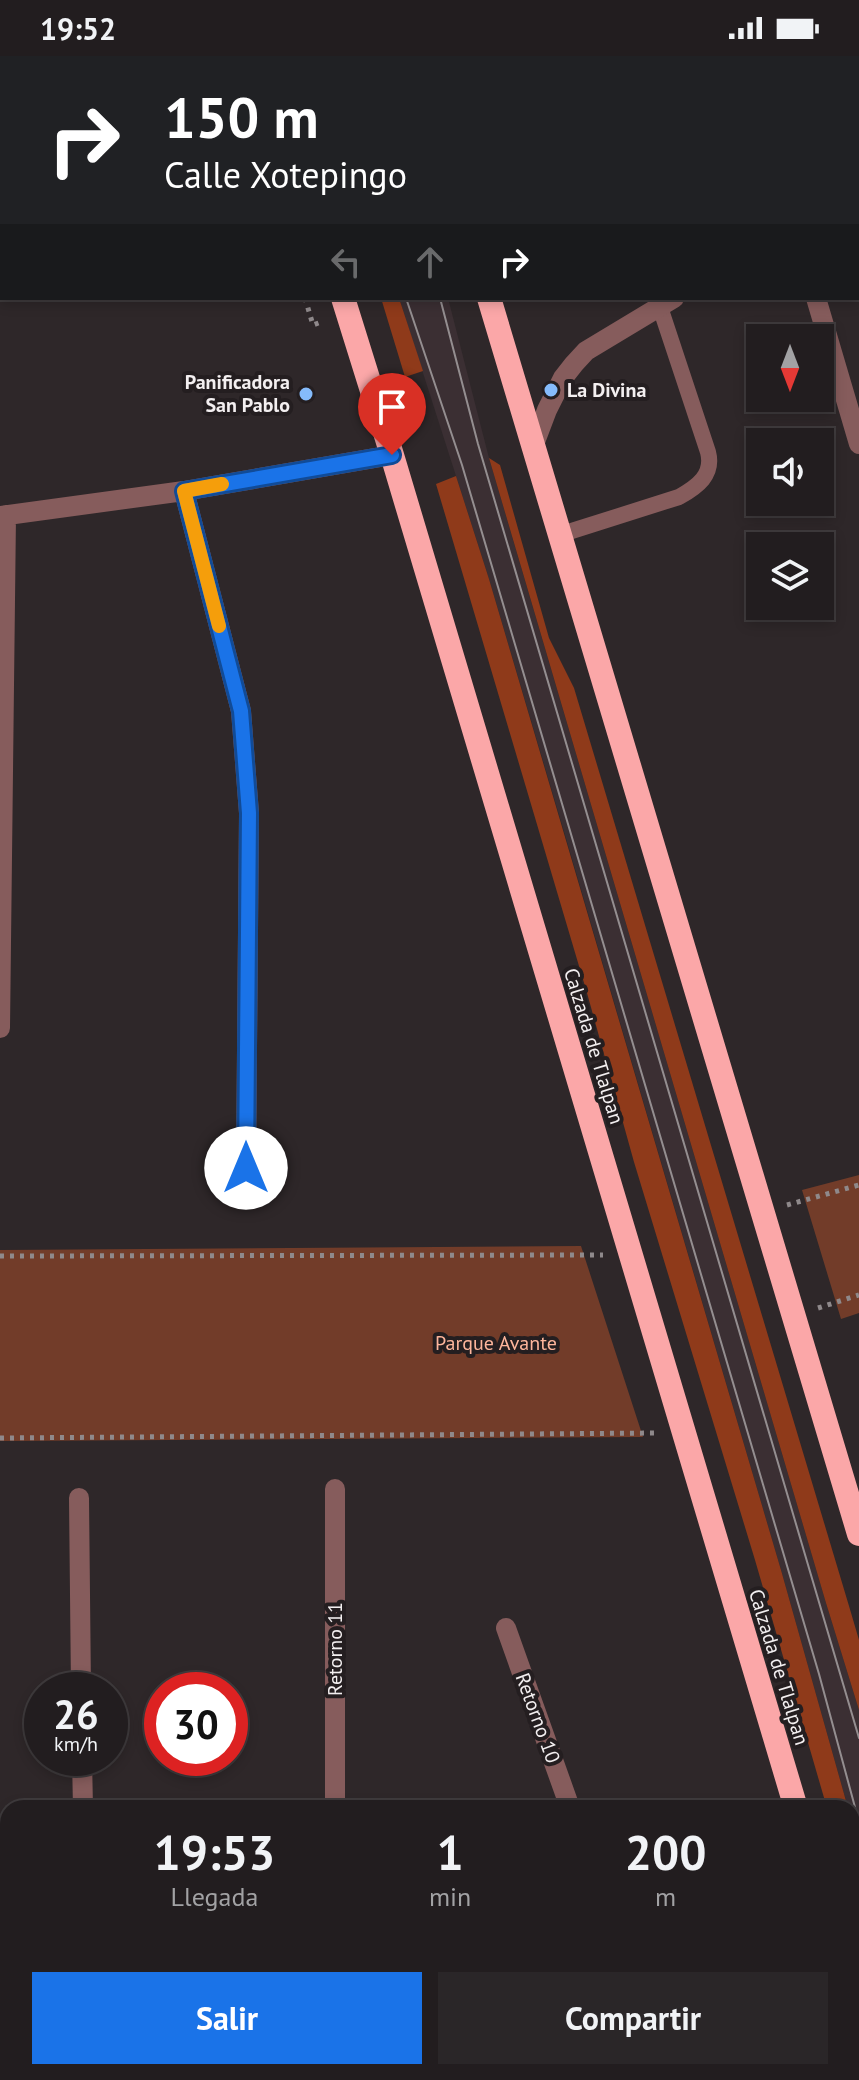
<!DOCTYPE html>
<html lang="es">
<head>
<meta charset="utf-8">
<style>
	:root { --surface:#221d1f; --page:#2a2628; --text:#f1f3f6; --muted:#a2a2a4; --line:#3f3b3d; --accent:#1a73e8 }
	body { margin:0; font-family:"PT Sans",sans-serif; background:var(--page); color:var(--text); height:100vh; display:flex; flex-direction:column; font-size:30px; white-space:nowrap }
	* { box-sizing:border-box; margin:0 }
	p { font-size:26px; color:var(--muted) }
	.icon { flex:none; width:44px; height:44px; fill:none; stroke:currentColor; stroke-width:2; stroke-linecap:round; stroke-linejoin:round }
	.map { position:relative; flex:1; overflow:hidden }
	.panel { position:absolute; left:0px; top:1744px; width:860px; height:280px; display:flex; flex-direction:column; background:var(--surface); border-radius:24px 24px 0 0; box-shadow:0 4px 12px #0003,0 0 0 2px var(--line) }
	.panel>* { flex:none }
	.top-card { position:absolute; left:0px; top:0px; width:860px; height:244px; box-shadow:0 4px 12px #0003,0 0 0 2px var(--line); background:#202124; color:#fff; overflow:hidden }
	.needle { width:52px; rotate:180deg }
	.controls { position:absolute; left:746px; top:268px; display:grid; gap:16px }
	.controls a { display:grid; place-items:center; width:88px; height:88px; border-radius:0px; background:var(--surface); box-shadow:0 4px 12px #0003,0 0 0 2px var(--line); font-size:40px }
	.speed { position:absolute; left:24px; top:1616px; display:flex; gap:16px; font-size:40px; font-weight:700; text-align:center }
	.speed>* { display:grid; place-content:center; width:104px; height:104px; border-radius:50%; background:var(--surface); box-shadow:0 4px 12px #0003,0 0 0 2px var(--line); line-height:1 }
	.speed small { font-size:20px; font-weight:400 }
	.speed .limit { border:12px solid #d22; background:#fff; color:#111 }
	.pin { position:absolute; display:grid; place-items:center; width:68px; height:68px; color:#fff; margin:-82px -34px; border-radius:50% 50% 50% 0; rotate:-45deg; box-shadow:0 0 8px #0007 }
	.pin .icon { rotate:45deg }
	.me { position:absolute; width:88px; margin:-44px; rotate:0deg; stroke-linejoin:round; filter:drop-shadow(0 0 6px #0008) }
	.turn { display:flex; align-items:center; gap:28px; height:168px; padding:0 32px; font-size:36px }
	.turn .icon { width:104px; height:104px; stroke-width:2.5 }
	.turn b { display:block; font-size:56px; line-height:68px }
	.lanes { display:flex; align-items:center; height:76px; padding:0 32px; background:#0003; justify-content:center; gap:40px; direction:ltr }
	.lanes .off { opacity:.35 }
	.eta { display:flex; justify-content:space-evenly; align-items:center; height:136px; text-align:center }
	.eta b { font-size:48px; font-weight:600; line-height:56px }
	.primary-button { display:flex; gap:16px; margin-top:auto; padding:16px 32px }
	.primary-button a { flex:1; height:92px; border-radius:0px; background:var(--accent); color:#fff; font-size:32px; font-weight:600; line-height:92px; text-align:center }
	.primary-button a+a { background:var(--page); color:var(--text) }
	.status { display:flex; justify-content:space-between; align-items:center; height:56px; padding:0 40px; background:var(--surface); direction:ltr }
	.status svg { height:22px; fill:currentColor }
	.map>svg:first-child { display:block }
	.built { fill:#3b2f33 }
	.green { fill:#723c29 }
	.forest { fill:#8f3a1a }
	.lines { fill:none; stroke-linecap:round; stroke-linejoin:round }
	.path { stroke:#8f898b; stroke-width:5; stroke-dasharray:4 6; stroke-linecap:butt }
	.lane { stroke:#865c5c; stroke-width:16 }
	.street { stroke:#865c5c; stroke-width:20 }
	.secondary { stroke:#ba7879; stroke-width:20 }
	.highway { stroke:#fba7a8; stroke-width:24 }
	.tram { stroke:#948e90; stroke-width:2 }
	.route-casing { stroke:#114b97; stroke-width:20 }
	.route { stroke:#1a73e8; stroke-width:14 }
	.slow { stroke:#f59e0b; stroke-width:14 }
	.poi-dot { fill:#85bbfb; stroke:#241e20; stroke-width:3 }
	.labels { text-anchor:middle; stroke-width:8; stroke-linejoin:round; paint-order:stroke }
	.poi-label { font-size:20px; font-weight:bold; fill:#f3eff0; stroke:#241e20; text-anchor:end }
	.street-label { font-size:20px; fill:#f3eff0; stroke:#241e20 }
	.park-label { font-size:20px; fill:#feb69c; stroke:#241e20 }
</style>
</head>
<body>
<div class="status"><b>19:52</b><svg viewBox="0 0 49 12"><path d="M0 12V9h3v3zM5 12V6h3v6zM10 12V3h3v9zM15 12V0h3v12zM26 1h20v11H26zM47 4h2v5h-2z"/></svg></div>
<div class="map">
<svg width="859" height="2024" viewBox="0 0 859 2024">
	<rect width="100%" height="100%" fill="#2e2729"/>
	<path class="built" d="M399,242h49l41,160 27,92 310,1053 33,107v139l-7,-27v-14h-4l-67,-238 -216,-735 -76,-256z"/>
	<path class="green" d="M859,1119v138l-18,6 -39,-129z
		M581,1190l62,191 -643,4v-191z
		M0,1863l8,6v144l-8,-6z
		M12,2016h190l11,8h-190z"/>
	<path class="forest" d="M381,242h18l24,73 -18,6z
		M489,402l11,7 49,173 25,50 275,918 10,34v70l-33,-107z
		M456,420l33,103 292,991 67,238h-21l-72,-248 -121,-398 -47,-169 -151,-509z"/>
	<g class="lines">
		<path class="path" d="M305,242l8,27 11,-4
			M787,1149l72,-20
			M0,1200l603,-1
			M818,1252l41,-13
			M0,1382l659,-5"/>
		<path class="lane" d="M559,479l120,-38c18,-10 35,-22 29,-45l-48,-145"/>
		<path class="street" d="M743,0l1,2
			M858,163h1
			M816,242l43,146
			M533,391l14,-37 16,-32 11,-14 12,-13 88,-53
			M184,435l57,220 8,102 -3,355
			M0,460l184,-25 208,-36
			M0,972l6,-513
			M79,1442l2,192
			M506,1572l62,174v6
			M82,1702l1,50
			M335,1752v-319
			M567,2016v8
			M335,2024v-8
			M466,2024l37,-8"/>
		<path class="secondary" d="M0,1849l8,6
			M218,2016l10,8"/>
		<path class="highway" d="M270,0v2
			M418,0l1,2
			M343,242l49,157 404,1353
			M489,242l370,1236
			M852,1939l7,24"/>
		<path class="tram" d="M334,0v2
			M369,0v2
			M406,242l56,167 357,1209 40,148
			M440,242l38,146 381,1294"/>
	</g>
	<g class="lines">
		<g class="route-casing">
			<path id="route" d="M246,1112l3,-355 -8,-102 -57,-220 208,-36"/>
		</g>
		<use href="#route" class="route"/>
		<path class="slow" d="M219,570l-35,-135 38,-7"/>
	</g>
	<g class="poi-dot">
		<circle cx="551" cy="334" r="8"/>
		<circle cx="306" cy="338" r="8"/>
	</g>
	<g class="labels">
		<g class="poi-label">
			<text x="290" y="333">Panificadora<tspan x="290" dy="23">San Pablo</tspan></text>
			<text x="567" y="341" text-anchor="start">La Divina</text>
		</g>
		<g class="street-label">
			<text transform="translate(594 990) rotate(73)" y="7">Calzada de Tlalpan</text>
			<text transform="translate(335 1593) rotate(-90)" y="7">Retorno 11</text>
			<text transform="translate(779 1611) rotate(73)" y="7">Calzada de Tlalpan</text>
			<text transform="translate(538 1662) rotate(70)" y="7">Retorno 10</text>
		</g>
		<g class="park-label">
			<text x="496" y="1294">Parque Avante</text>
		</g>
	</g>
</svg>
<div class="controls">
<a><svg class="needle" viewBox="-14 -14 28 28"><path d="M0-13l5 13h-10z" fill="#e53935"/><path d="M0 13l5-13h-10z" fill="#a2a2a4"/></svg></a>
<a><svg class="icon" aria-label="sound" viewBox="0 0 24 24"><path d="M4 9h4l5-4v14l-5-4H4zM17 9q2 3 0 6"/></svg></a>
<a><svg class="icon" aria-label="layers" viewBox="0 0 24 24"><path d="M12 4l9 5-9 5-9-5zM3 14l9 5 9-5"/></svg></a>
</div>
<div class="speed"><div>26<small>km/h</small></div><div class="limit">30</div></div>
<div class="pin" style="left:392px;top:399px;background:#d93025"><svg class="icon" aria-label="arrive" viewBox="0 0 24 24"><path d="M6 21V4h12l-3 4 3 4H6"/></svg></div>
<svg class="me" style="left:246px;top:1112px" viewBox="-20 -20 40 40"><circle r="19" fill="#fff"/><path d="M0-13L10 11 0 6-10 11z" fill="#1a73e8"/></svg>
<div class="top-card">
<div class="turn"><svg class="icon" aria-label="right" viewBox="0 0 24 24"><path d="M7 20v-9h11M14 6l5 5-5 5"/></svg><div><b>150 m</b>Calle Xotepingo</div></div>
<div class="lanes"><svg class="icon off" aria-label="left" viewBox="0 0 24 24"><path d="M17 20v-9H6M10 6l-5 5 5 5"/></svg><svg class="icon off" aria-label="ahead" viewBox="0 0 24 24"><path d="M12 20V5M6 11l6-6 6 6"/></svg><svg class="icon" aria-label="right" viewBox="0 0 24 24"><path d="M7 20v-9h11M14 6l5 5-5 5"/></svg></div>
</div>
<section class="panel">
<div class="eta">
<div><b>19:53</b><p>Llegada</p></div>
<div><b>1</b><p>min</p></div>
<div><b>200</b><p>m</p></div>
</div>
<div class="primary-button"><a>Salir</a><a>Compartir</a></div>
</section>
</div>
</body>
</html>
